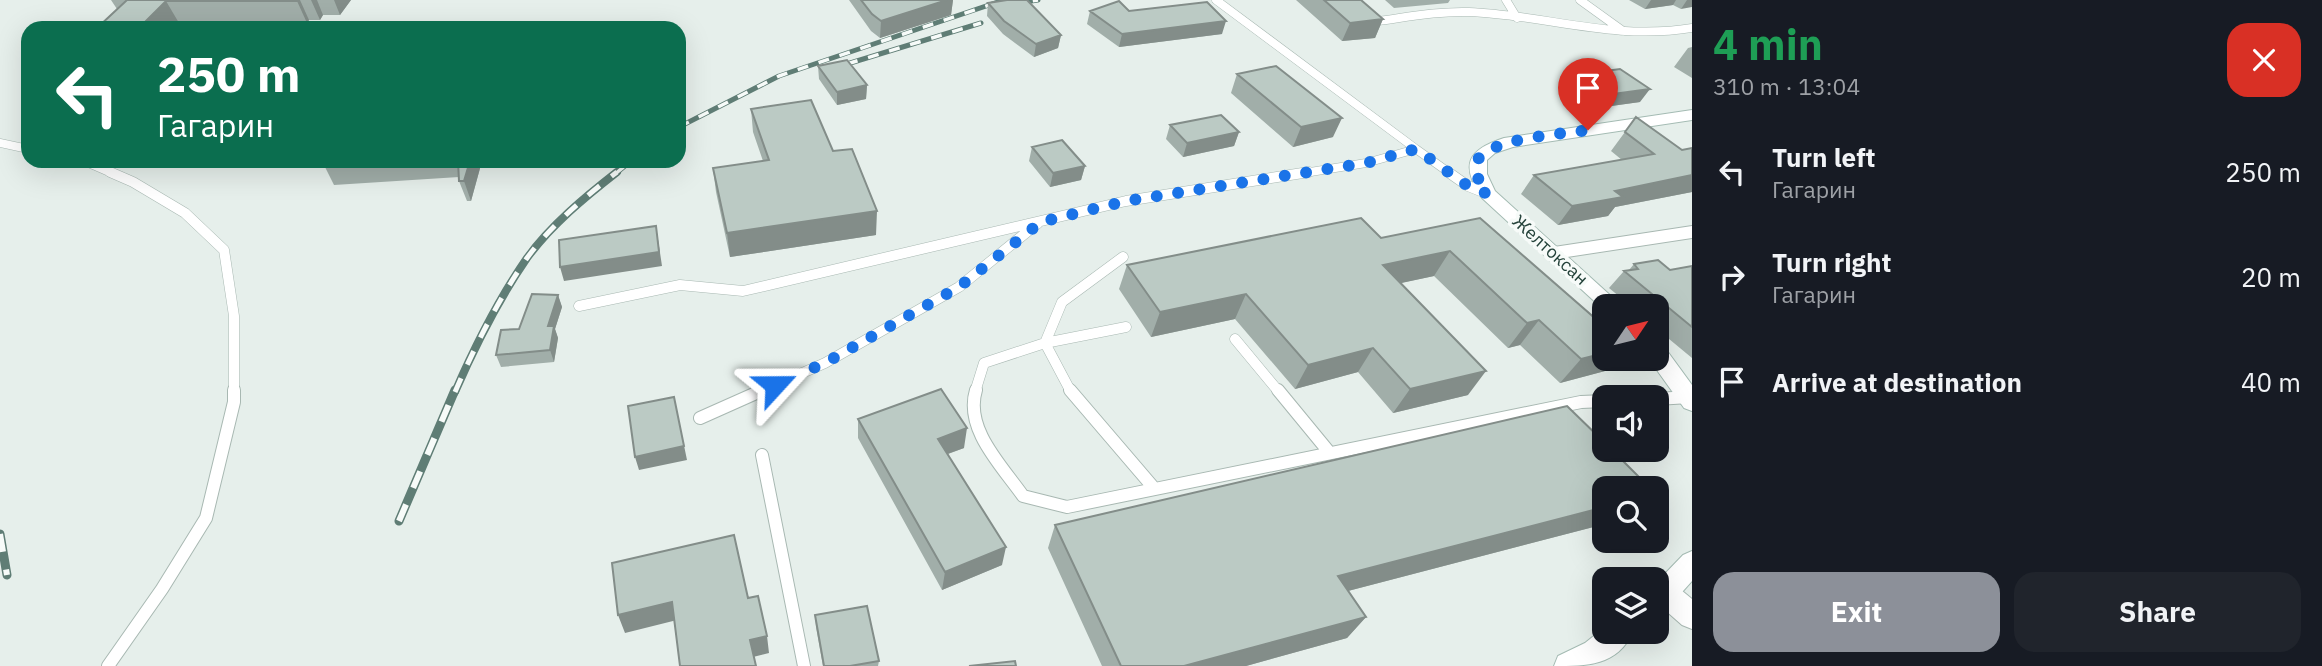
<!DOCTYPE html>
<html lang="en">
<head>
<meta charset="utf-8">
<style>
	:root { --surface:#171b24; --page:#20242c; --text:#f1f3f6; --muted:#9ea1a6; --accent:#8c9099 }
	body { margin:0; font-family:"IBM Plex Sans",sans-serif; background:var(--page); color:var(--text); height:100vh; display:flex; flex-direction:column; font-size:26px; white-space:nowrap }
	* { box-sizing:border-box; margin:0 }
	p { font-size:23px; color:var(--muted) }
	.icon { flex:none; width:38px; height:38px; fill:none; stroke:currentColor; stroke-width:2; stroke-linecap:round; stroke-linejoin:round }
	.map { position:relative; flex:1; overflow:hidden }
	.panel { display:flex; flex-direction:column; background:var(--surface); width:630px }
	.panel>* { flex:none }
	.guide { position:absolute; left:21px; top:21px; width:665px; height:147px; border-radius:21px; box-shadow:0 7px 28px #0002; background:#0b6e4f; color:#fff; overflow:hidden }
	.needle { width:46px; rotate:55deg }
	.buttons { position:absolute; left:1592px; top:294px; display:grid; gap:14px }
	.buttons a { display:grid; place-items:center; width:77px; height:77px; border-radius:14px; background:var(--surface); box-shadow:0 7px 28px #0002; font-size:35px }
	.pin { position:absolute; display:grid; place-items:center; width:60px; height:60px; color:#fff; margin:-72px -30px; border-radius:50% 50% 50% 0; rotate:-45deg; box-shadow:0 0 7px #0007 }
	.pin .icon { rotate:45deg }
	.me { position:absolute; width:77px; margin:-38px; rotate:66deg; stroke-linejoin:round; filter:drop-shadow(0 0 5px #0008) }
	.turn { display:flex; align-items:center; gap:24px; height:147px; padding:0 21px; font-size:32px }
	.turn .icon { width:91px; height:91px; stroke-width:2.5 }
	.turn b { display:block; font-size:49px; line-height:60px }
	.round { display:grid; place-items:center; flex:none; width:74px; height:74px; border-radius:21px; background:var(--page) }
	.head { display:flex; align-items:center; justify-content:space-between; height:119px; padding:0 21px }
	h1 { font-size:42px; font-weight:700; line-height:52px; color:#1e9e55 }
	.action { display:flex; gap:14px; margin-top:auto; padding:14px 21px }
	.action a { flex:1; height:80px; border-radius:21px; background:var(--accent); color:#fff; font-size:28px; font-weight:700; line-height:80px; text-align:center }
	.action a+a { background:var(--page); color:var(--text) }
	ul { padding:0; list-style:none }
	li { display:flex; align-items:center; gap:21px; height:105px; padding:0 21px }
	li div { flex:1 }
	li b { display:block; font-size:26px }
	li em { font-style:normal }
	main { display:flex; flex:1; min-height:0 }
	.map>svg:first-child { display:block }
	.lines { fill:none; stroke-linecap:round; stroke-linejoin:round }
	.service-far2-casing { stroke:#a8b8b2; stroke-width:9 }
	.service-far1-casing { stroke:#a8b8b2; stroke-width:11 }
	.service-casing { stroke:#a8b8b2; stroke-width:14 }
	.minor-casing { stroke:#a8b8b2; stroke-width:2 }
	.secondary-casing { stroke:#a4bbb3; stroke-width:2 }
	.service-far2 { stroke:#fff; stroke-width:8 }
	.service-far1 { stroke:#fff; stroke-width:10 }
	.service { stroke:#fff; stroke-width:12 }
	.minor { fill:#fff; fill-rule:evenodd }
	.secondary { fill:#fff; fill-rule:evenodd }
	.rail-far2-casing { stroke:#5f7d75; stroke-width:5 }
	.rail-far1-casing { stroke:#5f7d75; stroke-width:8 }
	.rail-casing { stroke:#5f7d75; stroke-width:9 }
	.rail-far2 { stroke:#f7fbf9; stroke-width:3.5; stroke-dasharray:11; stroke-linecap:butt }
	.rail-far1 { stroke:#f7fbf9; stroke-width:5; stroke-dasharray:15; stroke-linecap:butt }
	.rail { stroke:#f7fbf9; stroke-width:6; stroke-dasharray:18; stroke-linecap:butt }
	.wall { fill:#a1aea9 }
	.shaded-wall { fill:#838d89 }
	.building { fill:#bbcac4; stroke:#838d89; stroke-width:2 }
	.route { stroke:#1a73e8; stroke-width:12; stroke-dasharray:0 21.6 }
	.labels { text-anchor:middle; stroke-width:7; stroke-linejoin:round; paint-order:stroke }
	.street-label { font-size:18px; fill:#24423a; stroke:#f7fbf9 }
</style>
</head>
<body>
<main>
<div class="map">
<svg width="1692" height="666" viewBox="0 0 1692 666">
	<rect width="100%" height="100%" fill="#e6efeb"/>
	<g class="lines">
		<g class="service-far2-casing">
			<path id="service-far2" d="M1216,0l200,149
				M1506,0l11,18
				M1580,0l43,31
				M1378,21c30,-4 60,-10 91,-9 77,3 144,29 223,16
				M0,143l28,6
				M84,161l30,13
				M1298,174l68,-11 50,-14 35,25"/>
		</g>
		<g class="service-far1-casing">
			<path id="service-far1" d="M110,172l23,10 52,31 39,37 10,66v76
				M1448,172l20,14 20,8
				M579,306l101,-21 63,6 383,-90 183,-29
				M1235,339l44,53
				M759,392l66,-29 134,-76 79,-64
				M975,392l9,-29 61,-20 81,-16
				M1071,392l-26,-49 17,-41 61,-45"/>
		</g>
		<g class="service-casing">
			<path id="service" d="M976,390c-12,39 26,76 47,106l44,11 514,-105 24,-1
				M1070,390l83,97
				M1278,390l51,62
				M1657,399l32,-2
				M700,418l63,-28
				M762,455l42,211
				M108,666l54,-77 44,-71 28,-116v-12"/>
		</g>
		<g class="minor-casing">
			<path id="minor" d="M1692,226v12l-138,21 -7,-1 -3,-5 3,-5 7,-1z
				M1666,582l9,3 17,14v30l-10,-4 -25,-22v-18z"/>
		</g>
		<g class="secondary-casing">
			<path id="secondary" d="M1692,110v10l-179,27 -18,6 -8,7v14l8,17 127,115h-17v5l-123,-113c-22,-33 -15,-48 22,-60z
				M1657,346l8,2 27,37v26l-8,-3 -35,-49h8z
				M1692,551v30l-26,29 -9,3v-31l26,-27z
				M1605,627v5h28c-16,34 -46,34 -79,34l4,-10 27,-13z"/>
		</g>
		<use href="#service-far2" class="service-far2"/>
		<use href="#service-far1" class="service-far1"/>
		<use href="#service" class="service"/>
		<use href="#minor" class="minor"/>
		<use href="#secondary" class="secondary"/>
		<g class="rail-far2-casing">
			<path id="rail-far2" d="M1011,4l27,-4
				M847,64l134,-41
				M679,127l100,-51 225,-76
				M615,174l16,-13"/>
		</g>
		<g class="rail-far1-casing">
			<path id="rail-far1" d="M455,392c20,-46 43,-92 72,-134 24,-33 58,-61 90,-86"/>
		</g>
		<g class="rail-casing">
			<path id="rail" d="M399,521l56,-131
				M0,534l7,41"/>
		</g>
		<use href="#rail-far2" class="rail-far2"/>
		<use href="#rail-far1" class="rail-far1"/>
		<use href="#rail" class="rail"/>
	</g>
	<path class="wall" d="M111,0h240l-11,15h-17l-3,5h-11l-2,3h-128l-4,5h-78l20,-19z
		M849,0h104l-2,15 -71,23 -9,-7z
		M1296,0h65l22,19 -8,19 -33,3z
		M1385,0h65l-2,3 -54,5z
		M1629,0h63l-11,9 -8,-4 -28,4z
		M988,3l73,32 -3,13 -24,9 -31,-23 -16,-18z
		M1090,11h39l93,23 -103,13 -32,-23z
		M1692,47v31l-18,-11 14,-19z
		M818,66l49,19 -1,14 -29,6 -18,-26z
		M1237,74l96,63 -40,10 -62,-54z
		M1584,74l56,28 -36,5 -29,-20z
		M751,109l82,42 43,84 -146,22 -14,-65 -3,-24 50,-7 -10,-29z
		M1636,117l46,33 10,-2v44l-77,15 -7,9 -50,9 -37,-31 13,-19 88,-15 -11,-9z
		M1170,125l69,7 -5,14 -51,11 -17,-18z
		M1032,147l53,19 -4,14 -31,7 -21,-26z
		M326,161h156l-11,40h-4l-8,-20v-4l-125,8 -10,-20z
		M1480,218l125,153 -45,12 -40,-38 -12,3 -74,-72 -34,7 68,112 -75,18 -35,-41 -63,17 -60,-70 -84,18 -32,-48 8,-24 254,-27z
		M1634,264l36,6 22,-4v92l-35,-29v-23h-26l-22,-18 15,-17 5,-1z
		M558,295l4,12 -7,22 3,9 -4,24 -53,5 -5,-12 23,-26z
		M858,419l106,29 -16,6 54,111 -60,25 -84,-152z
		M1605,488v36l-257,67 18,26 -19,21 -101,28h-144l-54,-118 7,-23z
		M815,615l64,46 -1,5h-55l-7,-39z"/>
	<path class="shaded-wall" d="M297,0h3l9,20 -2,3 -10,-22z
		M311,0h6l6,15 -3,5z
		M334,0h17l-11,15z
		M947,0h6l-2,15 -71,23 1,-17z
		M1651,0h25l-3,5 -28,4z
		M1687,0h5v7l-11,2z
		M166,1l13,22 -4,5h-36z
		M1383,19l-8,19 -33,3 8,-18z
		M1226,21l-4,13 -103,13 3,-13z
		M1061,35l-3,13 -24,9 2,-13z
		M867,85l-1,14 -29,6v-13z
		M1650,89l-10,13 -36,5 9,-13z
		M1342,118l-9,19 -40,10 8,-20z
		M1239,132l-5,14 -51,11 4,-14z
		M470,161h12l-11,40 -7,-20z
		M1085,166l-4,14 -31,7 3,-14z
		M1692,175v17l-77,15 -7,9 -50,9 14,-19 43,-15z
		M877,211l-1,24 -146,22 -3,-24z
		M656,226l6,40 -98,15 -4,-14z
		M1450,251l-16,25 -65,14 14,-25z
		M1246,294l-11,25 -84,18 9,-25z
		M558,295l4,12 -7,22 3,9 -4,24 -4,-12 -2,-24z
		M1539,320l-19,25 -12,3 19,-25z
		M1373,348l-15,24 -63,17 13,-24z
		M1605,353v6h12l-12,12 -45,12 21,-24z
		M1486,371l-18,24 -75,18 17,-24z
		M674,397l13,63 -48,10 -4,-13z
		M967,428l-3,20 -28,10 2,-19z
		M1605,507v17l-284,74 17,-22z
		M1006,547l-4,18 -60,25 3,-18z
		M672,602l5,18 -52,13 -7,-18z
		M1366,617l-19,21 -101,28h-62z
		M767,636l2,17 -16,4 -3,-17z"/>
	<path class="building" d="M127,0h170v1h-131l-27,27h-42z
		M861,0h86l-66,21 -9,-7z
		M1007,0h20l34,35 -25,9 -32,-23 -16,-18z
		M1324,0h37l22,19 -33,4z
		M1119,1l10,10 78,-9 19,19 -104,13 -32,-23z
		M847,60l20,25 -30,7 -19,-26z
		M1276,66l66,52 -41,9 -64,-53z
		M1620,69l30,20 -37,5 -29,-20z
		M811,100l22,51 19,-2 25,62 -150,22 -14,-65 56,-8 -18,-51z
		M1221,115l18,17 -52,11 -17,-18z
		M1636,117l46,33 10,-2v27l-77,16 8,6 -51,9 -38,-31 120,-21 -29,-22z
		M1062,140l23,26 -32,7 -21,-26z
		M326,161h65l-67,4z
		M458,161h12l-6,20h-5z
		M1361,218l20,20 99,-20 125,109v26l-24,6 -42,-39 -12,3 -77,-72 -67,14 103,106 -76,18 -37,-41 -65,17 -62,-71 -86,18 -33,-47z
		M656,226l3,26 -99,15 -1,-27z
		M1658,260l12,10 22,-4v61l-68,-56 14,-2 -4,-5z
		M532,294l26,1 -10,31h6l-4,24 -54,5 5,-25 18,-1z
		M941,389l26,39 -29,11 68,108 -61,25 -87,-153z
		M674,397l10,49 -49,11 -7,-51z
		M1567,406l38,37v7h7l38,38h-45v19l-267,69 28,41 -182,49h-63l-66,-141z
		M734,535l14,63 10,-2 9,40 -17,4 6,26h-76l-8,-64 -54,13 -6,-52z
		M867,606l12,55 -29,5h-26l-9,-51z
		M1015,661l1,5h-47z"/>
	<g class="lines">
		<path class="route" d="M775,385l50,-22 134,-76 82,-65 85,-21 240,-38 50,-14 52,37 20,8c-5,-8 -15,-19 -12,-30 6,-26 89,-30 112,-34"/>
	</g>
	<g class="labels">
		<g class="street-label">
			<text transform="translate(1550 250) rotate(42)" y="6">Желтоксан</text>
		</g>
	</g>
</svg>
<div class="buttons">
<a><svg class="needle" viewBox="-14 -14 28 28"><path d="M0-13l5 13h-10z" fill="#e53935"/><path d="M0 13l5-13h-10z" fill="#9ea1a6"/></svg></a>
<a><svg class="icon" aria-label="sound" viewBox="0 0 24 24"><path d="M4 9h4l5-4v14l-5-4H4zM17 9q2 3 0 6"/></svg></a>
<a><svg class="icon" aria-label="search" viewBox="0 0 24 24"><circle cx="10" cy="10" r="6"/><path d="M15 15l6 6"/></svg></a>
<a><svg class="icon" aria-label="layers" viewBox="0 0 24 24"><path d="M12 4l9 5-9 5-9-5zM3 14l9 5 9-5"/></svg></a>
</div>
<div class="pin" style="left:1588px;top:130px;background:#d93025"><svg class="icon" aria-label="arrive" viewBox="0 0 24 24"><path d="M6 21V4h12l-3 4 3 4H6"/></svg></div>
<svg class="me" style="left:775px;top:385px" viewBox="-20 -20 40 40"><path d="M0-17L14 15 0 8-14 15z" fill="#1a73e8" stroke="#fff" stroke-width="4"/></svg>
<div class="guide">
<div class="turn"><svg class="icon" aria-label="left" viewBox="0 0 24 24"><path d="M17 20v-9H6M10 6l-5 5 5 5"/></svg><div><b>250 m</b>Гагарин</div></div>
</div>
</div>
<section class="panel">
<div class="head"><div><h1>4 min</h1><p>310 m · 13:04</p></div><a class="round" style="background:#d93025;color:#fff"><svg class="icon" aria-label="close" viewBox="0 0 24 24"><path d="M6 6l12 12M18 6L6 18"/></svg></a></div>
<ul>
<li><svg class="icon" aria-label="left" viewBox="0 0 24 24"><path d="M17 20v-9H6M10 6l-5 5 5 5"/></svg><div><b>Turn left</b><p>Гагарин</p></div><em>250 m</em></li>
<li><svg class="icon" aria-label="right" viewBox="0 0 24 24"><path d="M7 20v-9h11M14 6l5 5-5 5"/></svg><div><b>Turn right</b><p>Гагарин</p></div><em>20 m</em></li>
<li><svg class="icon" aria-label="arrive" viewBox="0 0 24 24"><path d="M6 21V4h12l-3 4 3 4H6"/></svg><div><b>Arrive at destination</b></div><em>40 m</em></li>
</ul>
<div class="action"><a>Exit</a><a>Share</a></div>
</section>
</main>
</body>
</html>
